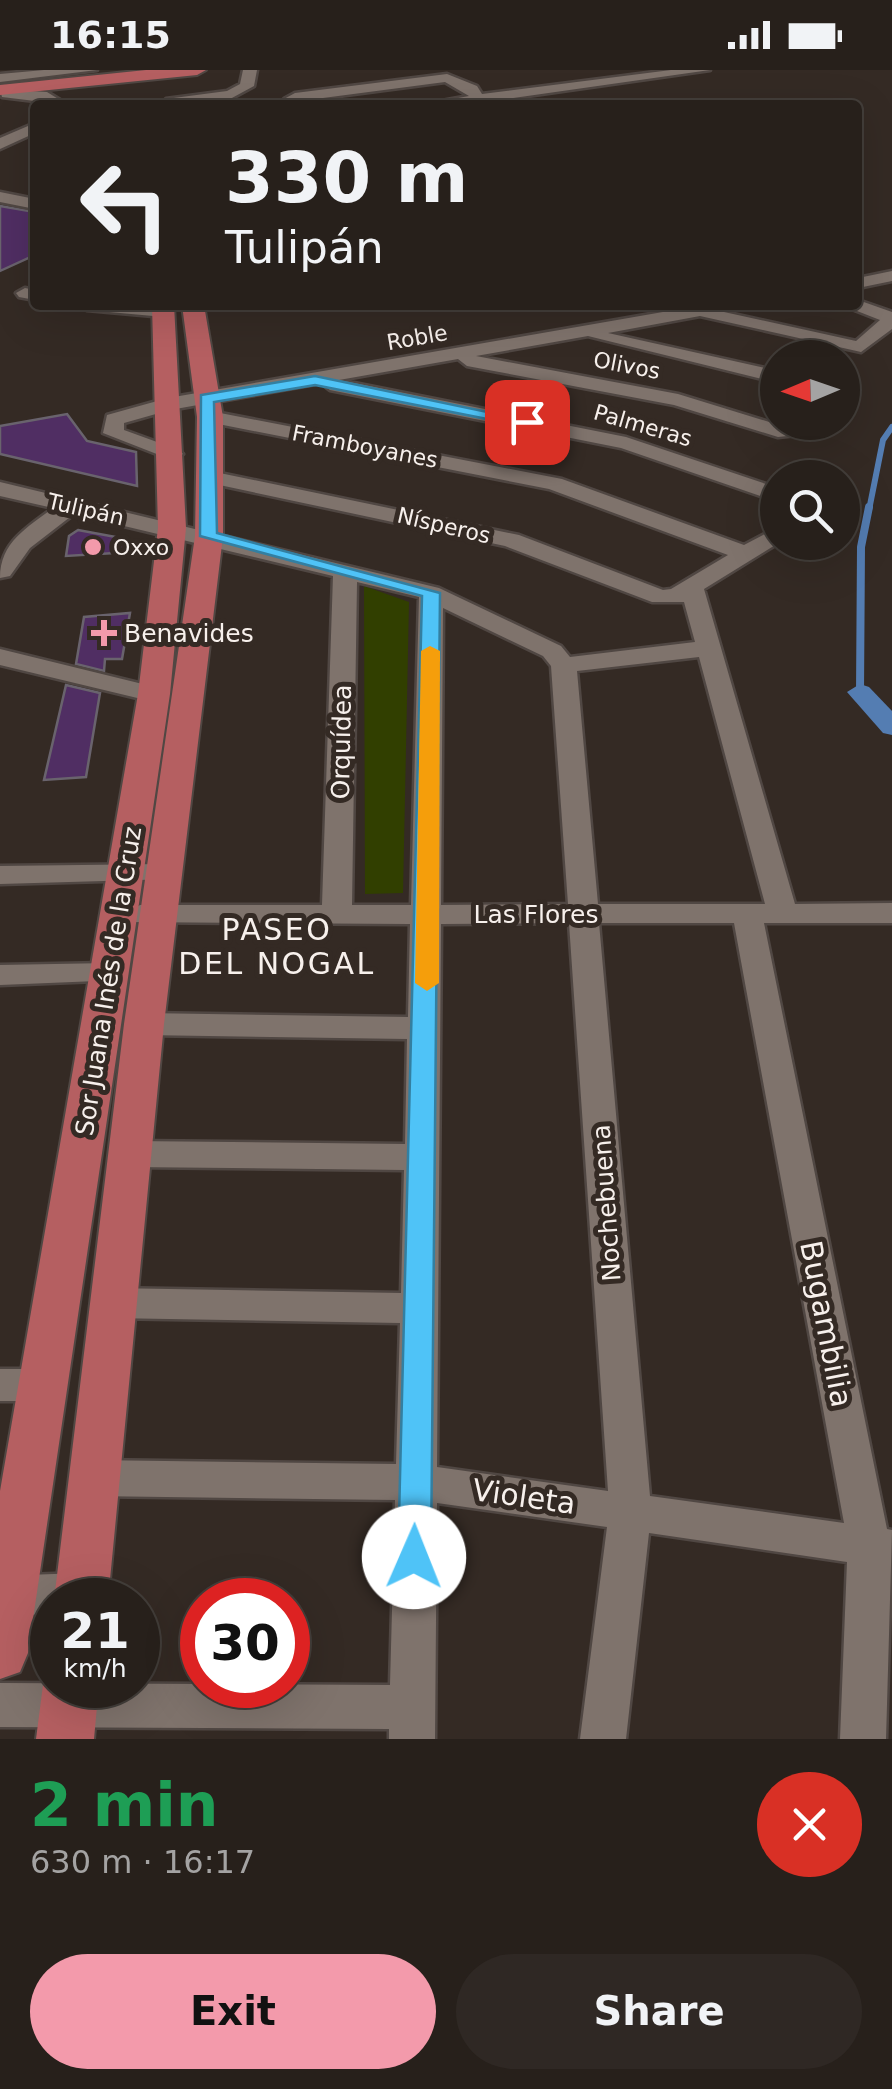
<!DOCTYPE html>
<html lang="en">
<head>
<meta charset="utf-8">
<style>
	:root { --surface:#27201b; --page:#2f2824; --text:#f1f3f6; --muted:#a4a3a3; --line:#433e3a; --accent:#f39aab }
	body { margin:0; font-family:"DejaVu Sans",sans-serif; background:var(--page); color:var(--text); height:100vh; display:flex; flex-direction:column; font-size:38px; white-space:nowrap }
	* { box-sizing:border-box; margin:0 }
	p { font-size:32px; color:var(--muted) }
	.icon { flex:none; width:55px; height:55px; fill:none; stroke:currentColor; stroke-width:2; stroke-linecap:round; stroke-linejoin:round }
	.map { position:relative; height:1669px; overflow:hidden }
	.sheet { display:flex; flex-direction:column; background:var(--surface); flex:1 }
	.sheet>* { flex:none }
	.top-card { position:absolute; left:30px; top:30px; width:832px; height:210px; border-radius:10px; box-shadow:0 10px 40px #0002,0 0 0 2px var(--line); background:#27201b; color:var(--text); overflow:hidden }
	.needle { width:65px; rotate:268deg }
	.controls { position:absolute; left:760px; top:270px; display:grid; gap:20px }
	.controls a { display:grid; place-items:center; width:100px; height:100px; border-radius:50%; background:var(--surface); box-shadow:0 10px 40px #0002,0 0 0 2px var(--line); font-size:50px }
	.speed { position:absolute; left:30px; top:1508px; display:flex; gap:20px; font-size:50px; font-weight:700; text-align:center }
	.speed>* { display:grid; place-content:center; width:130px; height:130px; border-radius:50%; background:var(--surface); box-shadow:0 10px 40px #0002,0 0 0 2px var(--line); line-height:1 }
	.speed small { font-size:25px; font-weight:400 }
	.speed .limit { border:15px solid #d22; background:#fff; color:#111 }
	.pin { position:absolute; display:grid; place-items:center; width:85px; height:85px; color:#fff; margin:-42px; border-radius:20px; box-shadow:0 5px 15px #0006 }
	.me { position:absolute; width:110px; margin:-55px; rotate:1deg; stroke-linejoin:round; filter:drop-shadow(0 0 8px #0008) }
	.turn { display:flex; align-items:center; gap:35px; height:210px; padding:0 30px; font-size:45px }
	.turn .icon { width:130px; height:130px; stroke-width:2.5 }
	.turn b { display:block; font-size:70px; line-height:85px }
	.round { display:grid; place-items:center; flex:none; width:105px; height:105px; border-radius:52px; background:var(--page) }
	.summary { display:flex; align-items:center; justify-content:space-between; height:170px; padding:0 30px }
	h1 { font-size:60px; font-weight:800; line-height:75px; color:#1e9e55 }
	.cta { display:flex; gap:20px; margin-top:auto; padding:20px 30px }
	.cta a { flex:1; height:115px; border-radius:60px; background:var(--accent); color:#111; font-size:40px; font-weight:800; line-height:115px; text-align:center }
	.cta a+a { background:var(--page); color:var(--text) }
	.status { display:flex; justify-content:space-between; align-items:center; height:70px; padding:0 50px; background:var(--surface); direction:ltr }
	.status svg { height:28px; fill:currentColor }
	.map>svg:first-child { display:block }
	.green { fill:#313f00 }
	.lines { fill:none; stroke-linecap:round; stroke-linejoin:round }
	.stream-far1 { stroke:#547db2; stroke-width:6 }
	.stream { stroke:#547db2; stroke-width:8 }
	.canal { fill:#547db2; fill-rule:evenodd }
	.building { fill:#502e63; stroke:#69636d; stroke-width:2.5 }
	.minor-casing { stroke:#504743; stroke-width:5 }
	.major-casing { stroke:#504743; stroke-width:4 }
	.minor { fill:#7f736c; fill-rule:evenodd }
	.major { fill:#b55f61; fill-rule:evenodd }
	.route { fill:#4fc3f7; stroke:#337fa1; stroke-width:2.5 }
	.slow { fill:#f59e0b }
	.poi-dot { fill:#f39aab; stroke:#342a24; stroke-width:4 }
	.labels { text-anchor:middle; stroke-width:10; stroke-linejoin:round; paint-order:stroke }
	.far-street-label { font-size:22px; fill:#f7f0ec; stroke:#342a24 }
	.far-poi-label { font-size:22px; fill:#f7f0ec; stroke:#342a24; text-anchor:start }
	.poi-label { font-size:25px; fill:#f7f0ec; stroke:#342a24; text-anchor:start }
	.street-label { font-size:25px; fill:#f7f0ec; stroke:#342a24 }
	.quarter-label { font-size:30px; letter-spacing:2.5px; fill:#f7f0ec; stroke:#342a24 }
	.near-street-label { font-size:30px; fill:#f7f0ec; stroke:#342a24 }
</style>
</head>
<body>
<div class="status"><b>16:15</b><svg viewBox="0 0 49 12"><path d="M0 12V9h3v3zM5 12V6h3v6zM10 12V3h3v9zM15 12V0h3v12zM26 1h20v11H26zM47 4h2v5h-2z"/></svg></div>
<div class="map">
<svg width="892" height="1669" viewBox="0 0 892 1669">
	<rect width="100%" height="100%" fill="#342a24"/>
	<path class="green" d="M364,516l45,16 -6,291 -38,1z"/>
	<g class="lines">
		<path class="stream-far1" d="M869,440l14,-70 9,-13"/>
		<path class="stream" d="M860,622l1,-145 8,-40"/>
		<path class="canal" d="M860,614l9,3 23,24v24l-9,-2 -36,-41z"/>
	</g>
	<path class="building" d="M0,136l35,6v43l-35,16z
		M67,344l20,27 49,11 1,34 -137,-32v-28z
		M78,460l70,13v8l-82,5 3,-20z
		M130,543l-8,46h-17l-1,12 -28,-7 8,-47z
		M66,615l34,8 -14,84 -42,3z"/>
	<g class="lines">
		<g class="minor-casing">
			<path id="minor" d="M44,0h53l-97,12v-8z
				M243,0h14l-3,16 -24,13 -57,4 -7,-4 61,-8 13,-7z
				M671,0h39l-232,33 -58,2 49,-9 -24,-14 -145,19 3,4h-15l-4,-6 11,-6 152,-19 30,12 5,8z
				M0,19l47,3 21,13 -66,-8z
				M79,31h47l7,4h-61z
				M35,53v10l-35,16v-11z
				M0,122l35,7v10l-35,-7z
				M892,201v10l-34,7v-10z
				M25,218l10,2v10l-16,-3 -3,-4z
				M858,230l34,12v17l-31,23 -161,-36 -92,17 170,38v12l-190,-47 -112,20 202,38 101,31 36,-3 -9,12 -28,3 -104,-32 -207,-39 -9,-7 -119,21 287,57 152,51v14l-157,-54 -291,-58 -9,-7 -151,27 -46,13v7l55,20 4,4 -11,6 -69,-27 4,-18 61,-17 535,-93h40l-19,7 132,29 24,-21 -28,-11 -3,-4h9z
				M78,235h80l15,6 -9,6 -77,-7z
				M210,341l352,68 182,66 34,-18 2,15 -76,47 91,315 97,-1v20h-128l123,606 5,1 -6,209h-46l7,-177 -198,-29 -23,206h-46l27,-212 -170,-24 -2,236h-46v-10l-389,-2v-44l390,2 5,-185 -302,-4 -15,-5 -6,-13 6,-13 15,-5 303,4 4,-141 -289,-5 -13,-4 -6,-11 6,-11 13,-4 290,5 3,-123 -273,-3 -12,-4 -5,-9 5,-9 12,-4 274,3 2,-105 -263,-4 -11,-3 -5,-8 5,-8 11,-3 264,4 2,-93 -281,-2 -4,-7 15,-10h182l11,-329 -259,-62 -44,34 -20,28 -10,2c0,-36 27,-50 53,-70l-53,-12v-14l439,106 122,58 9,11 125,-15 -11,-40h-32l-147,-56 -295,-63 -11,-6 11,-6 309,64 144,55 8,-1 57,-34 -179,-66 -346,-68 -3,-4zM357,512l62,15 -8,308h-59zM443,538l100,48 8,10 17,238 -127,1zM699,587l66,247h-167l-21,-233zM569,853l39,568 -171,-24 4,-543zM599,853h135l110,600 -194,-27z
				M0,579l163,40 4,5 -13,8 -154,-37z
				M163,794l15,9 -5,6 -173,5v-18z
				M110,893l11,3 5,7 -5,7 -121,5v-20z
				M0,1299h41l14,4 6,12 -6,12 -14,4h-41z
				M81,1503l15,6 7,14 -3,7h-48v14l-52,2v-40z"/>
		</g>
		<g class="major-casing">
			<path id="major" d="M146,0h60l-9,5 -197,20v-10z
				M152,235h22l12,223 -16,166 -142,959 -8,19 -20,7v-188l138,-797 20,-166z
				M182,235h22l19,112v119l-59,488 -56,576h-54l70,-576 71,-488 2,-119z
				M51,1596l1,19h47l-5,54h-58l7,-54z"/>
		</g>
		<use href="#minor" class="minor"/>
		<use href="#major" class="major"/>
	</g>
	<path class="route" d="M315,306l220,46 -8,5 -212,-42 -101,17 3,131 223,60 -9,964 -5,10 -12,4 -11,-4 -5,-10 24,-961 -222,-60 1,-141z"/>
	<path class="slow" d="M430,576l10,5 -1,332 -12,8 -12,-8 6,-332z"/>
	<g class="poi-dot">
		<circle cx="93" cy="477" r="10"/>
		<path d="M99 548h10v10h10v10h-10v10h-10v-10h-10v-10h10z"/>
	</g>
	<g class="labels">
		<g class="far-street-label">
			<text transform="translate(417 267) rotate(-10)" y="8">Roble</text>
			<text transform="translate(627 295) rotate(11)" y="8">Olivos</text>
			<text transform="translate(643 355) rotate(16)" y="8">Palmeras</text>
			<text transform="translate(365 376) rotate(11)" y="8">Framboyanes</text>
			<text transform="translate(86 439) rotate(13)" y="8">Tulipán</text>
			<text transform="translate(444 455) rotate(13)" y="8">Nísperos</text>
		</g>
		<g class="far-poi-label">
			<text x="113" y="485">Oxxo</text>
		</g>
		<g class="poi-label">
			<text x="124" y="572">Benavides</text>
		</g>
		<g class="street-label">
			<text transform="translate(341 672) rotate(-89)" y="9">Orquídea</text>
			<text x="536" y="853">Las Flores</text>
			<text transform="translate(108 911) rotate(-81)" y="9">Sor Juana Inés de la Cruz</text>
			<text transform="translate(606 1133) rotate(-94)" y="9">Nochebuena</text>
		</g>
		<g class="quarter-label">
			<text x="277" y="870">PASEO<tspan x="277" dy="34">DEL NOGAL</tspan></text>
		</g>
		<g class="near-street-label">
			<text transform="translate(826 1254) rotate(79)" y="10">Bugambilia</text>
			<text transform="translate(524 1427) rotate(8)" y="10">Violeta</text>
		</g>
	</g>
</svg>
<div class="controls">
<a><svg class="needle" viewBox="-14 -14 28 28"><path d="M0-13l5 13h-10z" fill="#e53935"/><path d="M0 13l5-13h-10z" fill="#a4a3a3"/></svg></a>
<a><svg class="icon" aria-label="search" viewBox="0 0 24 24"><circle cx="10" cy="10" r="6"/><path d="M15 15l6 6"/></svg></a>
</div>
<div class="speed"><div>21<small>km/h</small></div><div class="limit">30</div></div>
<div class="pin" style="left:527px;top:352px;background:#d93025"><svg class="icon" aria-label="arrive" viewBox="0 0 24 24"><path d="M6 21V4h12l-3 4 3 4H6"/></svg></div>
<svg class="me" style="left:414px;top:1487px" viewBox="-20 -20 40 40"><circle r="19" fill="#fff"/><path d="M0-13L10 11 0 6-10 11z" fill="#4fc3f7"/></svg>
<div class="top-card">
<div class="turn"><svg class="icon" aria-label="left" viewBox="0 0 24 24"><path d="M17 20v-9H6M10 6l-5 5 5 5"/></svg><div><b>330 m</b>Tulipán</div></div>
</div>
</div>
<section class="sheet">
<div class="summary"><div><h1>2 min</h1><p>630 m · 16:17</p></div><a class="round" style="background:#d93025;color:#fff"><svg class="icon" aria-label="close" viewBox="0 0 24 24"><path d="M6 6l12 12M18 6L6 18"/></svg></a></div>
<div class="cta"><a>Exit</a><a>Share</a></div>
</section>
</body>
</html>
